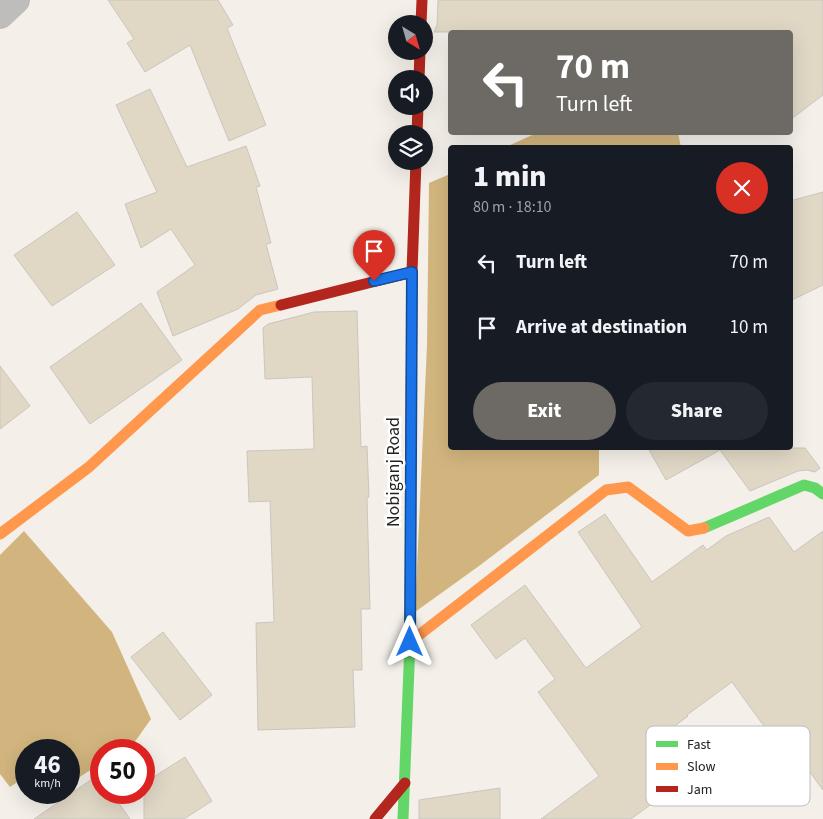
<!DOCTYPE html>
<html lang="en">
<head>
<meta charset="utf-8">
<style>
	:root { --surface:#171b24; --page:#242831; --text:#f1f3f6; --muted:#9ea1a6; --accent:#6d6a65 }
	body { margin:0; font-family:"Source Sans 3",sans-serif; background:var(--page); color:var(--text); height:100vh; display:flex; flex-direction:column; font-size:19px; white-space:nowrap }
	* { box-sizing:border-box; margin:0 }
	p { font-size:16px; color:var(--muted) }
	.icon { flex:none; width:28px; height:28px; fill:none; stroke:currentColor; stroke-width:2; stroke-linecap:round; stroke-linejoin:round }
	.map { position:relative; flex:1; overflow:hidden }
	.side { position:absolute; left:448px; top:145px; width:345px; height:305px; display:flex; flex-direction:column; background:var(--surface); border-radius:5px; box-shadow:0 5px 20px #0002 }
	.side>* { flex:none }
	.banner { position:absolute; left:448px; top:30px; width:345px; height:105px; border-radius:5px; box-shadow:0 5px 20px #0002; background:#6d6a65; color:#fff; overflow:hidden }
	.needle { width:32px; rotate:143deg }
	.controls { position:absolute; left:388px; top:15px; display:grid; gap:10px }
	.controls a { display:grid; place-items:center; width:45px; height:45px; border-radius:50%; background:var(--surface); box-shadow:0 5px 20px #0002; font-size:25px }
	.speed { position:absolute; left:15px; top:739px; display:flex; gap:10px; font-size:25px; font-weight:700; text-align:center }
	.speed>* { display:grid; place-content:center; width:65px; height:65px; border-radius:50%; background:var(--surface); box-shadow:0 5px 20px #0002; line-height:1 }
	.speed small { font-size:12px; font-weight:400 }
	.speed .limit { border:8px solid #d22; background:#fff; color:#111 }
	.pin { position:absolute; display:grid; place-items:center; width:42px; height:42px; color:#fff; margin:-51px -21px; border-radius:50% 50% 50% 0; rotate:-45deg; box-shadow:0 0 5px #0007 }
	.pin .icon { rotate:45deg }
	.me { position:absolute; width:55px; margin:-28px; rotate:0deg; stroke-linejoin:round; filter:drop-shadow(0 0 4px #0008) }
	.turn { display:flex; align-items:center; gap:18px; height:105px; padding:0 25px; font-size:22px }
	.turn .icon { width:65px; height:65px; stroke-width:2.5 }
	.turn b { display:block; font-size:35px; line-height:42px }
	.round { display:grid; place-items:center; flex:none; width:52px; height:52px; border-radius:26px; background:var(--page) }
	.summary { display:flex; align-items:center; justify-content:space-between; height:85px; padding:0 25px }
	h1 { font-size:30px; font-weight:800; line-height:38px }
	.primary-button { display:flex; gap:10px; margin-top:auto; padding:10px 25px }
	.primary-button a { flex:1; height:58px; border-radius:30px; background:var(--accent); color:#fff; font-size:20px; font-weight:800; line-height:58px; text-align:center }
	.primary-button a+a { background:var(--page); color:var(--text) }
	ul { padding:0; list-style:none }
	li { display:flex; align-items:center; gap:15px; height:65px; padding:0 25px }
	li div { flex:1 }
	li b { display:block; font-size:19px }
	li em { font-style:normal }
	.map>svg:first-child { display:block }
	.water { fill:#d2b57e }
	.building { fill:#e0d7c5; stroke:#c9c6c0 }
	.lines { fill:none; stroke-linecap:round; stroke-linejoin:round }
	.street { stroke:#bebdbb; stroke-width:28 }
	.fast { stroke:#63d668; stroke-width:11 }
	.slow { stroke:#ff974d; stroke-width:11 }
	.jam { stroke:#b3261e; stroke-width:11 }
	.route-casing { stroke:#114b97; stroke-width:12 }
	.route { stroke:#1a73e8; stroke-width:9 }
	.labels { text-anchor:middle; stroke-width:5; stroke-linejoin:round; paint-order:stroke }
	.street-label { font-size:18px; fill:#24221e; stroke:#fff }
	.key { fill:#fff; stroke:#bdbdbc; stroke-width:1 }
	.key-label { font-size:14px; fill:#24221e }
</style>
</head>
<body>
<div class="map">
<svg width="823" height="819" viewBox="0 0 823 819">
	<rect width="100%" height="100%" fill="#f4f0e9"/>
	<path class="water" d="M539,132l139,1 3,14h-175z
		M450,174v274h149v27l-120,91 -64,46 12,-267 2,-162z
		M24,531l88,101 39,87 -22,31h-28v13l-32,21v-34h-43v28l-1,-1 -15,10 -10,-13v-219z"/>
	<path class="building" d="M108,0h110l15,25 -6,3 39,97 -37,16 -39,-96 -45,27 -18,-29 7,-4z
		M438,0h385v95l-33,25v-88h-356l3,-7z
		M150,89l37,78 59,-21 14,40 -4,1 15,56 -5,1 12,45 -22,6 -18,14 -65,27 -16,-44 38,-27 -24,-36 -30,19 -16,-44 32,-12 -41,-87z
		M823,192v93l-33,16v-100z
		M77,212l38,53 -63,41 -38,-51z
		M141,303l41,57 -92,64 -40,-57z
		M357,311l4,136 6,-1 2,51 -2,1 3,111h-9l1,61h-9l2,57 -97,3 -2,-107 18,-1 -4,-121 -21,1 -2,-51 67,-2 -2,-72 -47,2 -2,-51 5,-4 46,-12z
		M0,366l30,40 -30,23z
		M648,448h157l15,20 -5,4 -8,-2 -9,1 -48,20 -30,-41 -54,30z
		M605,514l47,68 51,-37 4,5 19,-14 43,-19 25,35 29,-21v259l-36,-49 -8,6 -47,-65 -45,33 1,1 -34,26 16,22 -3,3 12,17 -48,35h-90l58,-43 -61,-84 17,-13 -30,-41 -29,21 -25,-34 54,-40 61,83 56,-41 -64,-95z
		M163,632l49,63 -32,25 -49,-63z
		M185,757l27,44 -28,18h-40v-36z
		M98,775l3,4v13h10l19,27h-96z
		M500,788v31h-81v-19z"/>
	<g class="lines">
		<path class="street" d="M0,15l16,-15"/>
		<path class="fast" d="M704,528l100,-43 11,3 8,6
			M403,819l7,-177 1,-199"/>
		<path class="slow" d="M0,534l89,-67 171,-157 21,-5
			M410,642l196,-152 22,-3 60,44 16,-3"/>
		<path class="jam" d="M421,24l1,-24
			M419,79l1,-28
			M417,134l1,-28
			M281,305l131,-33
			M411,443l1,-171 4,-111
			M375,819l30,-36"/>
	</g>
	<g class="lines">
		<g class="route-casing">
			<path id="route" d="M374,281l38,-9 -2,370"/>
		</g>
		<use href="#route" class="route"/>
	</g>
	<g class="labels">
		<g class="street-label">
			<text transform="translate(393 472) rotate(-90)" y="6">Nobiganj Road</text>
		</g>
	</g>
	<rect x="646" y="726" width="164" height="80" rx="8" class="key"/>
	<rect x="656" y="741" width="22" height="6" fill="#63d668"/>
	<rect x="656" y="763" width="22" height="7" fill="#ff974d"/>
	<rect x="656" y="786" width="22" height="6" fill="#b3261e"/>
	<g class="key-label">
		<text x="687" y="749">Fast</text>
		<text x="687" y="771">Slow</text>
		<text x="687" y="794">Jam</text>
	</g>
</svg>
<div class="controls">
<a><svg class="needle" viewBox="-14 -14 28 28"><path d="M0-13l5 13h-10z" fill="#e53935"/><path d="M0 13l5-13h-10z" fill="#9ea1a6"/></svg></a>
<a><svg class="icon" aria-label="sound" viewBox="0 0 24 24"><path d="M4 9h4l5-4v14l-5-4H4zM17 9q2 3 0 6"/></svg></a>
<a><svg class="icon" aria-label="layers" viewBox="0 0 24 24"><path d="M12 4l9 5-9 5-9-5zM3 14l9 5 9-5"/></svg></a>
</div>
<div class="speed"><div>46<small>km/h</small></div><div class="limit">50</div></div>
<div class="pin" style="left:374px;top:281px;background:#d93025"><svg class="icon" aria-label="arrive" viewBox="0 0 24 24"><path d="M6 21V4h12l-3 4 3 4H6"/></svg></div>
<svg class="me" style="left:410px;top:642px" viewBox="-20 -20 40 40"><path d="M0-17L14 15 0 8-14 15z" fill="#1a73e8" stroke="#fff" stroke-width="4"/></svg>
<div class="banner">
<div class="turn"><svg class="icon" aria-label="left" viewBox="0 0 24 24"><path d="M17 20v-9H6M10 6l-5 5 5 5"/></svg><div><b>70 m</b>Turn left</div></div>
</div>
<section class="side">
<div class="summary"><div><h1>1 min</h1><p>80 m · 18:10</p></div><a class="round" style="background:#d93025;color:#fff"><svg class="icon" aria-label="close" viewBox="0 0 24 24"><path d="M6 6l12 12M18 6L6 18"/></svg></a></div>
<ul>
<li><svg class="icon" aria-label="left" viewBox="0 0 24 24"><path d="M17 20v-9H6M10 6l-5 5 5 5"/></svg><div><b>Turn left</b></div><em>70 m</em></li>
<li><svg class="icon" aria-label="arrive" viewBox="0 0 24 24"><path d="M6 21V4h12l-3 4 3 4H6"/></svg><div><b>Arrive at destination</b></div><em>10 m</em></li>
</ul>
<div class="primary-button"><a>Exit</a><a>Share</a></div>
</section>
</div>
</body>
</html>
